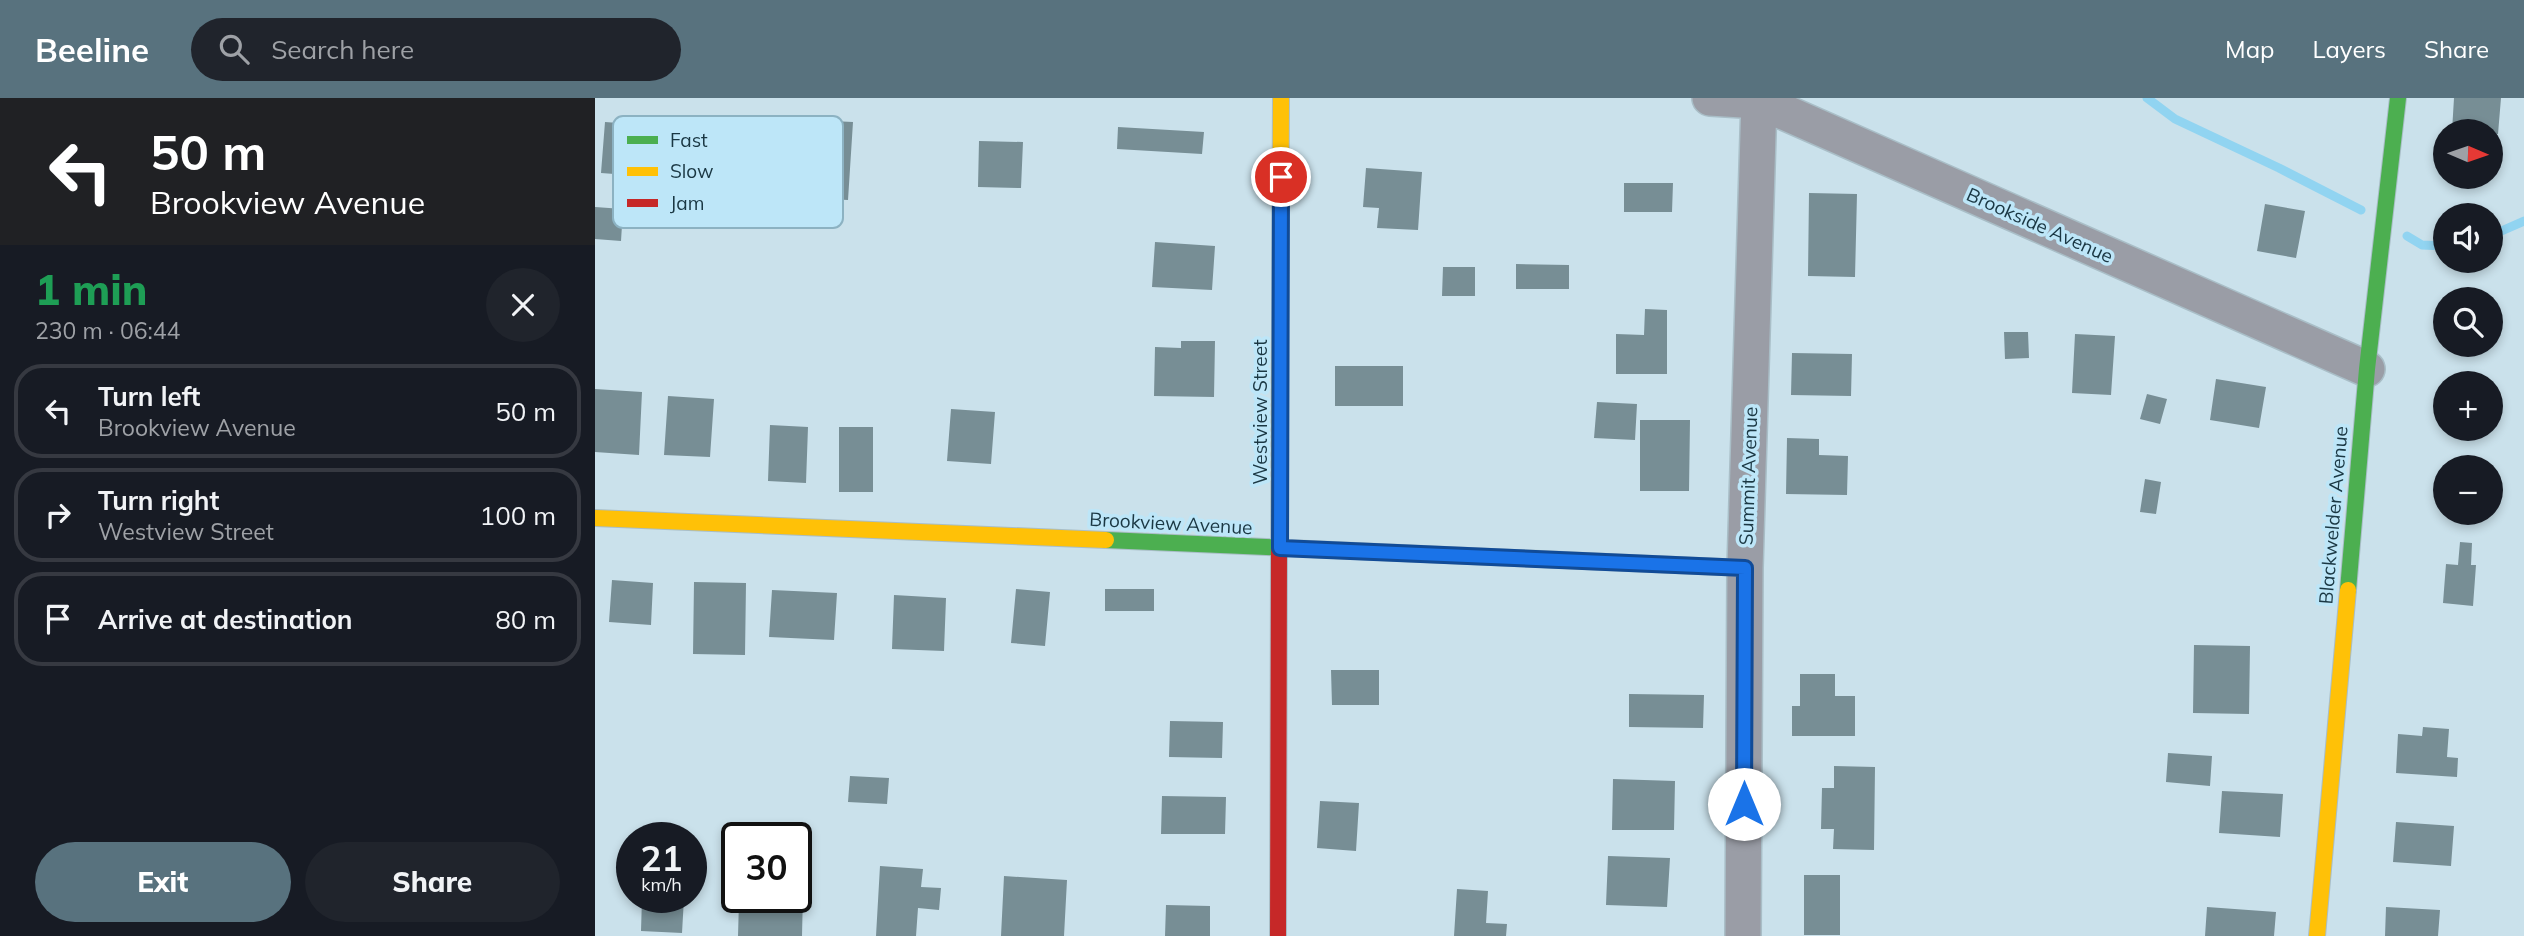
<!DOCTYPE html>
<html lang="en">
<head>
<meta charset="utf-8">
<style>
	:root { --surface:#171b24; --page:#20242c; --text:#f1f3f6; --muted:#9ea1a6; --line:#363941; --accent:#58727e }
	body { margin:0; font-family:Mulish,sans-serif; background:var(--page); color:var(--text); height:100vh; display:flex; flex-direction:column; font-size:26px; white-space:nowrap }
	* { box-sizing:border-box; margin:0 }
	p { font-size:23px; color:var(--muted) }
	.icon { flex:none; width:38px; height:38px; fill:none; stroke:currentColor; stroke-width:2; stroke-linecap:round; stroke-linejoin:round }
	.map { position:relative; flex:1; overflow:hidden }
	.drawer { display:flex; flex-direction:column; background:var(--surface); width:595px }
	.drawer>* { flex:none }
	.banner { background:#202124; color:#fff; overflow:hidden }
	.needle { width:46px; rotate:92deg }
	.fabs { position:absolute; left:1838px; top:21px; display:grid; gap:14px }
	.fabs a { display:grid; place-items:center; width:70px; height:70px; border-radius:50%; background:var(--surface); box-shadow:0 4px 10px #0003; font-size:35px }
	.speed { position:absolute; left:21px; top:724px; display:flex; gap:14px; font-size:35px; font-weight:700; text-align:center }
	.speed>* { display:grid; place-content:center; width:91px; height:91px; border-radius:50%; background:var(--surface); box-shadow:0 4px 10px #0003; line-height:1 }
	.speed small { font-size:18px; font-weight:400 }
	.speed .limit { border:4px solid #111; border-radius:10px; background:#fff; color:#111 }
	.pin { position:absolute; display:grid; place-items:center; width:60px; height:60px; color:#fff; margin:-30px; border:4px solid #fff; border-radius:50%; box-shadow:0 2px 7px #0007 }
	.me { position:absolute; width:77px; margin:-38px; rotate:0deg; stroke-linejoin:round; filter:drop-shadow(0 0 5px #0008) }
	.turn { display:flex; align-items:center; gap:24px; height:147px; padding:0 35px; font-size:32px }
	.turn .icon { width:91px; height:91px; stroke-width:2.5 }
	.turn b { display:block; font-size:49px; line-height:60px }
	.round { display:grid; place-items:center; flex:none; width:74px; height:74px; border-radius:37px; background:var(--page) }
	.summary { display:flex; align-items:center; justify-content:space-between; height:119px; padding:0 35px }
	h1 { font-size:42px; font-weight:800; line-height:52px; color:#1e9e55 }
	.primary-button { display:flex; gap:14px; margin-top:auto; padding:14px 35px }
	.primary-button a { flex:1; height:80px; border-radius:42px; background:var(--accent); color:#fff; font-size:28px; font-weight:800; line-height:80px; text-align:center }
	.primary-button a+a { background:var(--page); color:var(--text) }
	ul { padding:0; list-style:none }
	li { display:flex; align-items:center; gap:21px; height:94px; margin:0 14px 10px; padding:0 21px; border:4px solid var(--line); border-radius:28px }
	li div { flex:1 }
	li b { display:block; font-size:26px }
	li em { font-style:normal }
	header { display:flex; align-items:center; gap:42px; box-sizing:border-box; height:98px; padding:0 35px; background:var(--accent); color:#fff }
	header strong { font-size:33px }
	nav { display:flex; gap:38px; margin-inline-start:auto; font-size:24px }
	.search { width:490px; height:63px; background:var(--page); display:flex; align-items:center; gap:18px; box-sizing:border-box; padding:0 24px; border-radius:38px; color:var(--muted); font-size:26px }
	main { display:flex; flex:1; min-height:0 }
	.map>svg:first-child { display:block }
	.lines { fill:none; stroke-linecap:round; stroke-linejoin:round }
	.stream { stroke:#91d4f1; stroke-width:9 }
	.building { fill:#778e95 }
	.street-casing { stroke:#a9bec7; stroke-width:38 }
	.fast-casing { stroke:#a9bec7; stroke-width:18 }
	.slow-casing { stroke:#a9bec7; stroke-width:18 }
	.jam-casing { stroke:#a9bec7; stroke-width:18 }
	.street { stroke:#9a9da6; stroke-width:35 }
	.fast { stroke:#4caf50; stroke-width:16 }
	.slow { stroke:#ffc107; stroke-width:16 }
	.jam { stroke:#c62828; stroke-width:16 }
	.route-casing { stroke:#114b97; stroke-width:18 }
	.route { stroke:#1a73e8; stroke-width:12 }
	.labels { text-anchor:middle; stroke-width:7; stroke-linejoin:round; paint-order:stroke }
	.street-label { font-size:19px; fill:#1a3743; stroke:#bde6f8 }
	.key { fill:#bde6f8; stroke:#8cb2c2; stroke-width:2 }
	.key-label { font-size:19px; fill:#1a3743 }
</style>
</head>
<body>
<header>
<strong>Beeline</strong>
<div class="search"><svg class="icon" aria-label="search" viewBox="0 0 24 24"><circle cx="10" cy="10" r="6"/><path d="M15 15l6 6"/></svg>Search here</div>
<nav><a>Map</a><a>Layers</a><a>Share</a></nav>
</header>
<main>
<section class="drawer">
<div class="banner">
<div class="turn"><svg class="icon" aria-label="left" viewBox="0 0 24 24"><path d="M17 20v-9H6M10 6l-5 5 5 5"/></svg><div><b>50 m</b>Brookview Avenue</div></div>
</div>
<div class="summary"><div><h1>1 min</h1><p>230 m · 06:44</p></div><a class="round"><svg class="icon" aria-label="close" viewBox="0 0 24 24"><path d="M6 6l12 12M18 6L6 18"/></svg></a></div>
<ul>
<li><svg class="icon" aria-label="left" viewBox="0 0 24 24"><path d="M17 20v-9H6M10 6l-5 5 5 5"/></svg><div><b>Turn left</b><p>Brookview Avenue</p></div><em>50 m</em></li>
<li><svg class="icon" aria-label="right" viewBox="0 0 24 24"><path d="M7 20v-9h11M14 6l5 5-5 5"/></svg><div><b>Turn right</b><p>Westview Street</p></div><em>100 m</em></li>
<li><svg class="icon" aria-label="arrive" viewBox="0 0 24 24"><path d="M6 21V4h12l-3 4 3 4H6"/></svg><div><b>Arrive at destination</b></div><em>80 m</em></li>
</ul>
<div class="primary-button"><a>Exit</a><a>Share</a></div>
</section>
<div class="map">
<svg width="1929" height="838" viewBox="0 0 1929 838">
	<rect width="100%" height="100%" fill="#cae1eb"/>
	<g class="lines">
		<path class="stream" d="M1552,0l28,21 104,49 82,42
			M1812,138l15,9 23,1
			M1895,138l34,-15"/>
	</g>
	<path class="building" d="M1859,0h47l-3,36h-8v-3h-38z
		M216,22l42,2 -5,78 -41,-2z
		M10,24l27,2 -4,51 -27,-2z
		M523,29l86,5 -2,22 -85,-5z
		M384,43l44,1 -2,46 -43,-1z
		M771,70l56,4 -4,58 -41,-2 2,-20 -16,-1z
		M1029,85h49l-1,29h-48z
		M1214,95l48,1 -2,83 -47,-1z
		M1670,106l40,7 -9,47 -39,-7z
		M0,109l28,2 -2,32 -26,-2z
		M560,144l60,4 -3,44 -60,-3z
		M921,166l53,1v24h-53z
		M848,169h32v29h-33z
		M1050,211l22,1v64h-51v-40l28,1z
		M1409,234h24l1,26 -24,1z
		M1480,236l40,2 -4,59 -39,-2z
		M586,243h34l-1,56 -60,-1 1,-49 26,1z
		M1197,255l60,1 -1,42 -60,-1z
		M740,268h68v40h-68z
		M1621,281l50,8 -7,41 -49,-8z
		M0,291l47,3 -3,63 -44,-3z
		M1552,296l20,5 -7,25 -20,-5z
		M73,298l46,3 -4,58 -46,-2z
		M1002,304l40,2 -2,36 -41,-2z
		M356,311l44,3 -4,52 -44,-3z
		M1045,322h50l-1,71h-49z
		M175,327l38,2 -2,56 -38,-2z
		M244,329h34v65h-34z
		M1192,340l32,1v16l29,1 -1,39 -61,-1z
		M1550,381l16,3 -5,32 -16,-2z
		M1865,444l12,1 -1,22h5l-3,41 -30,-3 3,-39 12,1z
		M17,482l41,3 -2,42 -42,-3z
		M99,484l52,1 -1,72 -52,-1z
		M421,491l34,3 -5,54 -34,-3z
		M510,491h49v22h-49z
		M177,492l65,3 -3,47 -65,-3z
		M299,497l52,3 -2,53 -52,-2z
		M1599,547l56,1 -1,68 -56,-1z
		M736,572h48v35h-47z
		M1205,576h35v22h20v40h-63v-30h8z
		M1034,596l75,1 -1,33 -74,-1z
		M575,623l53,1 -1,36 -53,-1z
		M1828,629l26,2 -2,28 11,1 -1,19 -61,-4 2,-39 24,2z
		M1573,655l44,3 -2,30 -44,-4z
		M1239,668l41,1 -1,83 -41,-1 1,-20h-13l1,-41h12z
		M255,678l39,2 -2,26 -39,-2z
		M1018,681l62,2 -1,49h-62z
		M1627,693l61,3 -3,43 -61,-4z
		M567,698l64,1 -1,37h-64z
		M725,703l39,2 -3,48 -39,-3z
		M1801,724l58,4 -3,40 -58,-4z
		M1013,758l62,2 -3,49 -61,-2z
		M285,768l43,3 -2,18 20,1 -2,22 -21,-2 -2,28h-40z
		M1209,777h36v60h-36z
		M409,778l63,4 -3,56h-63z
		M862,791l31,2 -2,32 21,1 -1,12h-52z
		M201,794h7l-1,44h-64l1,-35h20v-3h37z
		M47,800h42l-2,35 -41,-2z
		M571,807l44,1v30h-45z
		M1612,809l69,5 -2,24h-69z
		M1791,809l54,3 -2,26h-53z"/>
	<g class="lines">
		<g class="street-casing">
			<path id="street" d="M1115,0l49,3 608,268
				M1148,838l2,-368 14,-467"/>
		</g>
		<g class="fast-casing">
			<path id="fast" d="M511,442l501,22
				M1753,492l19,-221 31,-271"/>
		</g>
		<g class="slow-casing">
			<path id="slow" d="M0,420l511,22
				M684,448l2,-448
				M1722,838l31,-346"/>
		</g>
		<g class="jam-casing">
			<path id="jam" d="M1012,464l138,6
				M683,838l1,-390"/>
		</g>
		<use href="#street" class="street"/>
		<use href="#fast" class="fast"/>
		<use href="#slow" class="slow"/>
		<use href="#jam" class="jam"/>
	</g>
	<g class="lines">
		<g class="route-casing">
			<path id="route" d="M686,79l-1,371 465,20 -1,236"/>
		</g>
		<use href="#route" class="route"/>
	</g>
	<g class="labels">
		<g class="street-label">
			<text transform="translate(1445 127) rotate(24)" y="7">Brookside Avenue</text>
			<text transform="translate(665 314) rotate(-90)" y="7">Westview Street</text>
			<text transform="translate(1153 378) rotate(-88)" y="7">Summit Avenue</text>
			<text transform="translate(1738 417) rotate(-85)" y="7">Blackwelder Avenue</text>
			<text transform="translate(576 425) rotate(3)" y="7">Brookview Avenue</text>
		</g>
	</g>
	<rect x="18" y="18" width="230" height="112" rx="10" class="key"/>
	<rect x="32" y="38" width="31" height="8" fill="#4caf50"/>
	<rect x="32" y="69" width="31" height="9" fill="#ffc107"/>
	<rect x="32" y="101" width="31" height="8" fill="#c62828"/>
	<g class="key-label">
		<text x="75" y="49">Fast</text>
		<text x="75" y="80">Slow</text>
		<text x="75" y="112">Jam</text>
	</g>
</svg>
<div class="fabs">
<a><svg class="needle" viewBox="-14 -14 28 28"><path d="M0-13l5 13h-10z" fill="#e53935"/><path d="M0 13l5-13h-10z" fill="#9ea1a6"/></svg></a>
<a><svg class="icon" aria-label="sound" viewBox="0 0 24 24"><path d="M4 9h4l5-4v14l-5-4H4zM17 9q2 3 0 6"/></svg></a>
<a><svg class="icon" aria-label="search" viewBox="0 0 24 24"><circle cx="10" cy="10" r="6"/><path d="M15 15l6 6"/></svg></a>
<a>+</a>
<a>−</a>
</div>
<div class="speed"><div>21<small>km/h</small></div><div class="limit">30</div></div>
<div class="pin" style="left:686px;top:79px;background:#d93025"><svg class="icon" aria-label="arrive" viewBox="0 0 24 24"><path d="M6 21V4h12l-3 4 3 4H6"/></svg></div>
<svg class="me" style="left:1149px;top:706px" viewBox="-20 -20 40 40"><circle r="19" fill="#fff"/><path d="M0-13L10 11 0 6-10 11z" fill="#1a73e8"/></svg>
</div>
</main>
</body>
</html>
